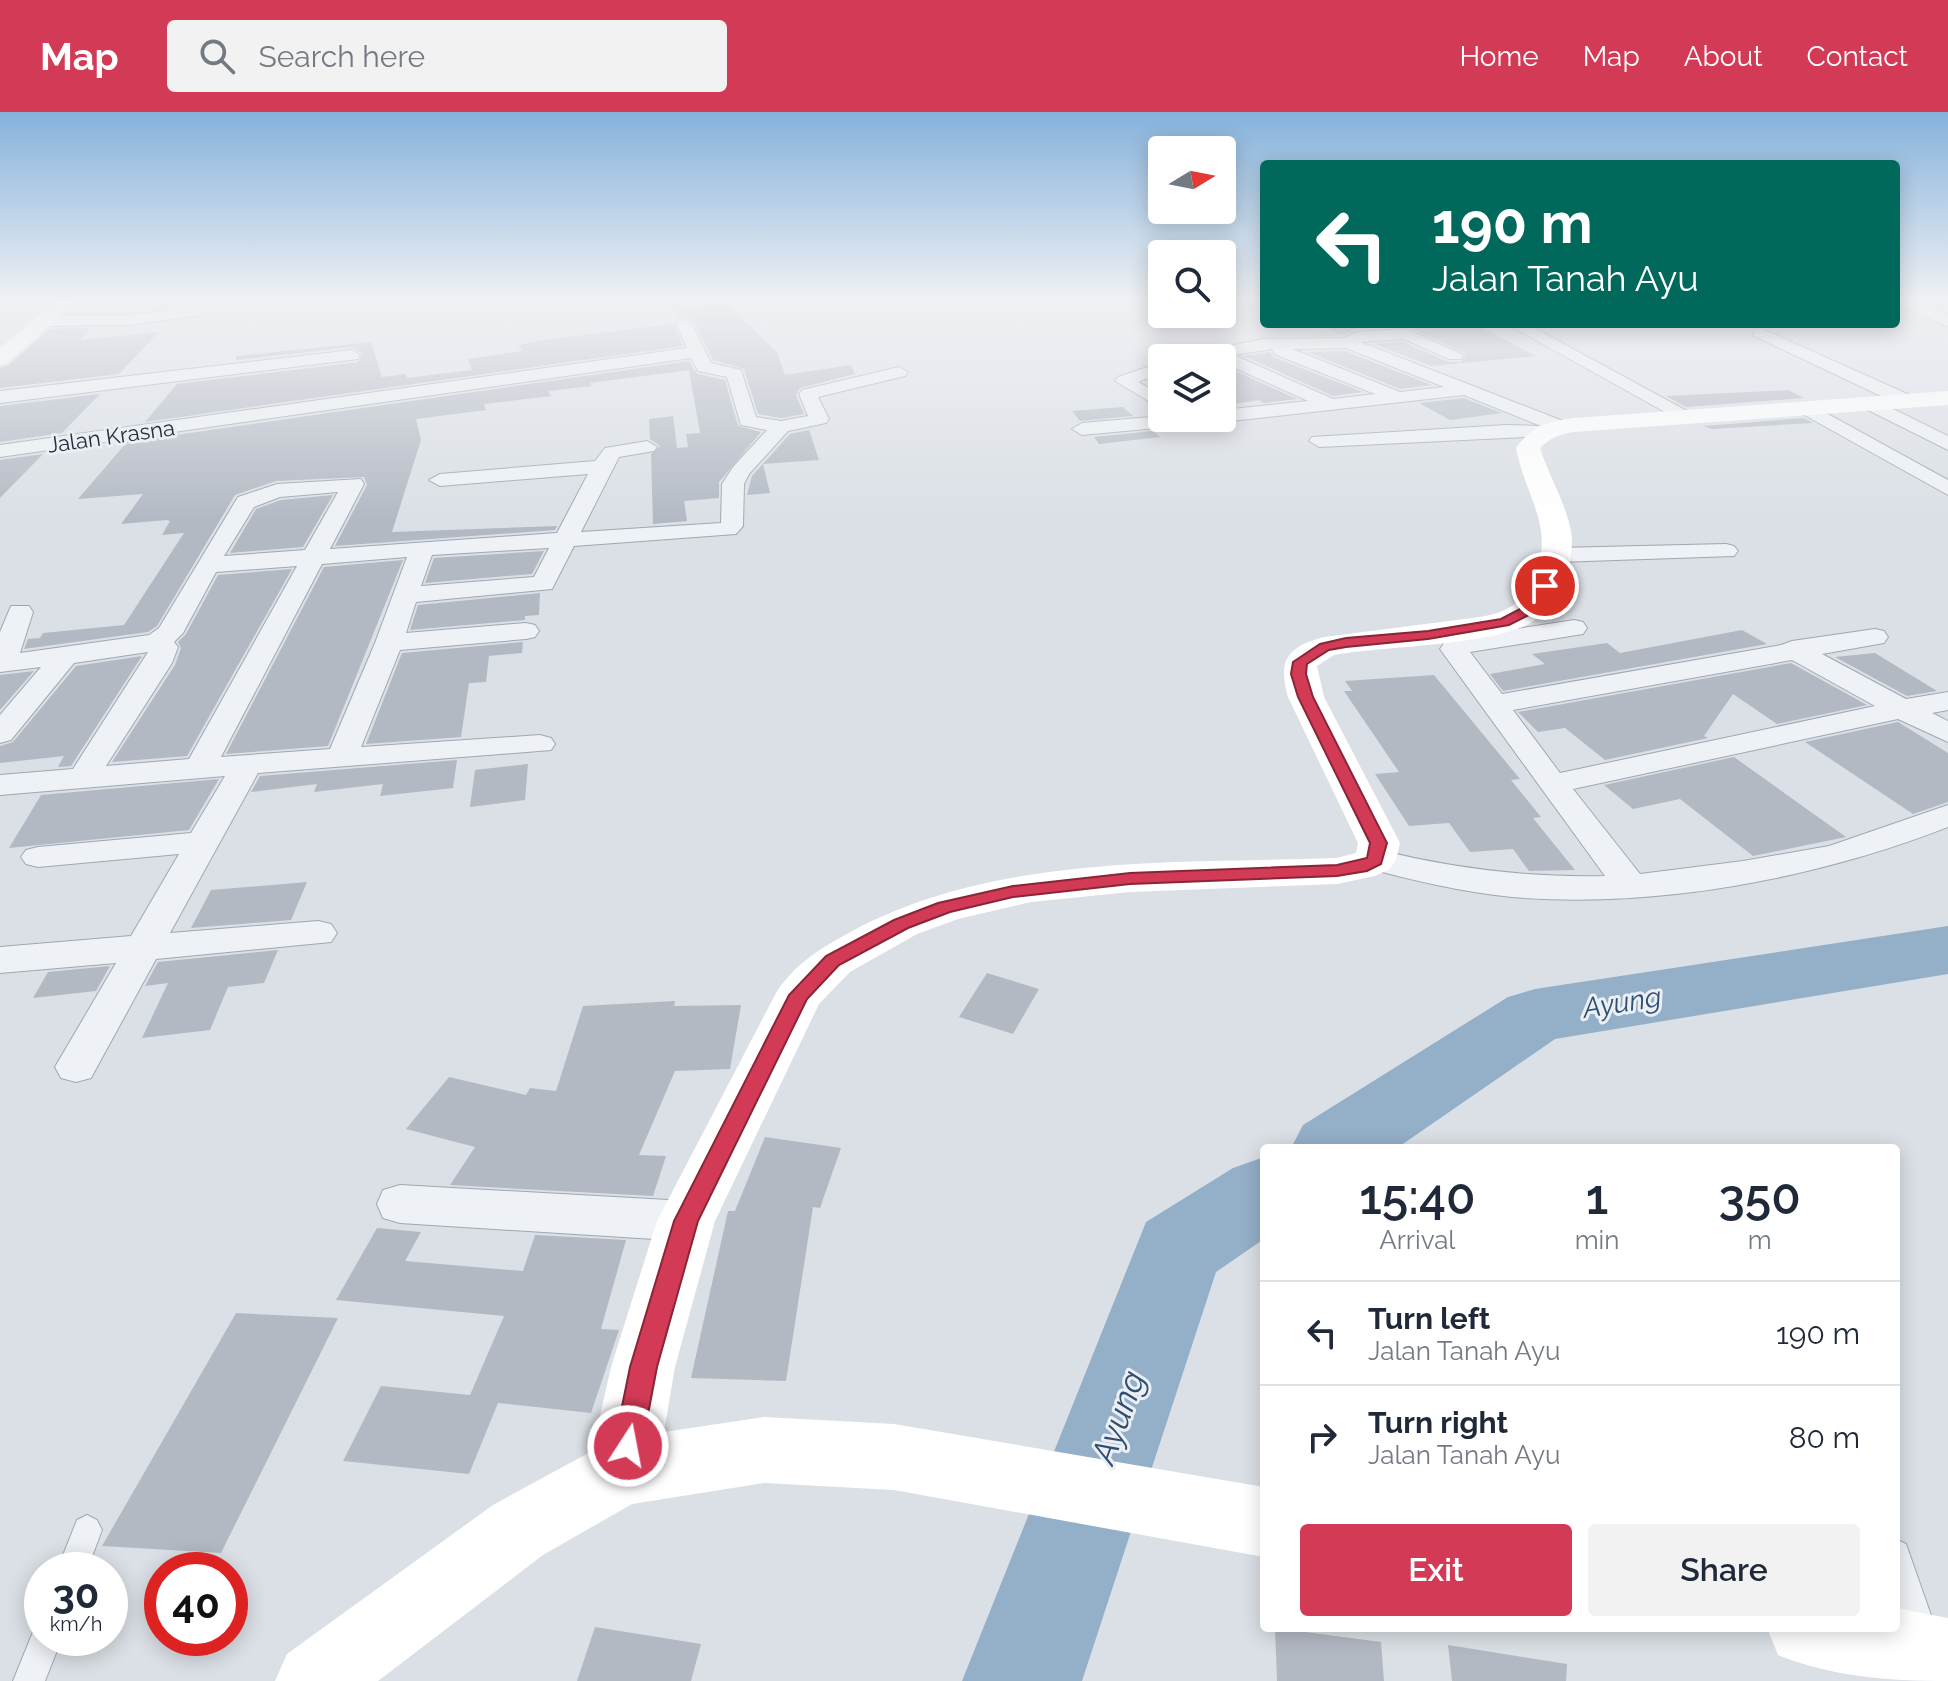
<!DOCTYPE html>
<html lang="en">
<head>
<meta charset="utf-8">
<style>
	:root { --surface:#fff; --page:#f2f2f3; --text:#1f2937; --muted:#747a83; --line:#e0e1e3; --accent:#d23a55 }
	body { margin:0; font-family:Raleway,sans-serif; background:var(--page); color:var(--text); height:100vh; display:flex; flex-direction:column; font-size:30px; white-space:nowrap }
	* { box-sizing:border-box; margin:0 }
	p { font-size:26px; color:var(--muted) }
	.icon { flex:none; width:44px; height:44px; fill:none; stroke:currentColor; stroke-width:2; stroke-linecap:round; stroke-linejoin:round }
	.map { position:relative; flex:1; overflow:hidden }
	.side { position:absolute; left:1260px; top:1032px; width:640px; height:488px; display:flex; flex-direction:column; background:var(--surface); border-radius:8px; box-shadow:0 4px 20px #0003 }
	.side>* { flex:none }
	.hud { position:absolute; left:1260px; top:48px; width:640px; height:168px; border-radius:8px; box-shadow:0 4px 20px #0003; background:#00695c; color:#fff; overflow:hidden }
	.needle { width:52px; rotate:80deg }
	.tools { position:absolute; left:1148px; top:24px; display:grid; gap:16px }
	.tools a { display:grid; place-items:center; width:88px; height:88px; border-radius:8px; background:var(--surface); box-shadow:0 4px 20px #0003; font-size:40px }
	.speed { position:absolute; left:24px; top:1440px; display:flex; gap:16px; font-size:40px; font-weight:700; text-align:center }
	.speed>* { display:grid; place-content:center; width:104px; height:104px; border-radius:50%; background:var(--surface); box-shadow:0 4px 20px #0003; line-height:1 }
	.speed small { font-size:20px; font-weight:400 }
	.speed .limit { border:12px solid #d22; background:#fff; color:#111 }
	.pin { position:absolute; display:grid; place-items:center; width:68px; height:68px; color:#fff; margin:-34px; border:4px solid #fff; border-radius:50%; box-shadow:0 2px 8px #0007 }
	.me { position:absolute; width:88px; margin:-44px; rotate:11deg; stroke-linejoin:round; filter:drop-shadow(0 0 6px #0008) }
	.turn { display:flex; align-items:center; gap:28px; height:168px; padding:0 40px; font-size:36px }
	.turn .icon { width:104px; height:104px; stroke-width:2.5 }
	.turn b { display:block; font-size:56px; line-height:68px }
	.eta { display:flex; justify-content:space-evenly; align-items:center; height:136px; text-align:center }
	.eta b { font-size:48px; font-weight:600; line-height:56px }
	.action { display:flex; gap:16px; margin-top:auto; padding:16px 40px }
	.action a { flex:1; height:92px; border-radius:8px; background:var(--accent); color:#fff; font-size:32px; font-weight:600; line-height:92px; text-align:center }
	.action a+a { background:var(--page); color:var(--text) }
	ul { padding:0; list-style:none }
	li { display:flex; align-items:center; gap:24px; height:104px; padding:0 40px; border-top:2px solid var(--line) }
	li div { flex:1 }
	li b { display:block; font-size:30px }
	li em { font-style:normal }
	header { display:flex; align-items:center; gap:48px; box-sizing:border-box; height:112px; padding:0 40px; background:var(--accent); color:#fff }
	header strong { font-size:38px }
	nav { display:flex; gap:44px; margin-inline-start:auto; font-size:28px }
	.search { width:560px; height:72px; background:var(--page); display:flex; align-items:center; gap:20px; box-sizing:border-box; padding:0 28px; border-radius:8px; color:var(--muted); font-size:30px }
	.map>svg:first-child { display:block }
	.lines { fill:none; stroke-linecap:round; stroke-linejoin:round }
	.river { fill:#94afc8; fill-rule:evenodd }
	.building { fill:#b3b9c3 }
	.lane-casing { stroke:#a1a7b0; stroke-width:2 }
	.street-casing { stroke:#a1a7b0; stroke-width:2 }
	.lane { fill:#eef1f5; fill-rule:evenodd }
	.street { fill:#eef1f5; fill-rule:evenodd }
	.secondary { fill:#fff; fill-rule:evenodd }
	.route { fill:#d23a55; stroke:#882637; stroke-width:2 }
	.labels { text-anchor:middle; stroke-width:6; stroke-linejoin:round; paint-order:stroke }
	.far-street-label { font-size:22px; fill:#252e3d; stroke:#ebeff4 }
	.water-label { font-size:28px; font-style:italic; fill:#2e4e72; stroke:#ebeff4 }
	.near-water-label { font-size:34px; font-style:italic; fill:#2e4e72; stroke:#ebeff4 }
</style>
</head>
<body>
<header>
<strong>Map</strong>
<div class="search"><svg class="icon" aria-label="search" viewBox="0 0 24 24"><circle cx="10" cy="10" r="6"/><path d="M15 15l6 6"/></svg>Search here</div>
<nav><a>Home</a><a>Map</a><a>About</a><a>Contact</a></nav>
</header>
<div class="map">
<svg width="1948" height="1569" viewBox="0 0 1948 1569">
	<rect width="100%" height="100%" fill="#dbe0e6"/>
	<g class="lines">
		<path class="river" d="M1948,814v48l-393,65 -158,109h-106l12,-23 205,-128 27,-8z
			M1264,1045v82l-48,33 -134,409h-120l184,-459 87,-54z"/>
	</g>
	<path class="building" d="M725,190l52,50 8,23 66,-10 4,9 -55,14 -4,7 8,19 -23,4 -23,-4 -14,-45 -31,-9 -18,-37 -9,-7 -7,3 -3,-3 7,-1 -8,-8z
		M673,212l10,22 -538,76 32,-38 181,-22 5,-8 -11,-7 -116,13v-4l135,-14 11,35 24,-3 1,4 65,-8 -4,-11 54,-8 -3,-6 24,-5z
		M1323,212h152l61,32 -105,10 -57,-22 29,-2 46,20h12l5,-8 -60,-28 -50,3 -13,6 -50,1 44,-2z
		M90,216l-10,12 79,-8 -40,42 -119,14v-20l9,-3 41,-36z
		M1345,239l87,34 -32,4 -93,-37z
		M1270,240l3,5 90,35 -30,4 -89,-40z
		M689,249l8,13 28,6 13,46 23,6 -42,50v16l-35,3 3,20 -34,3 -2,-70 9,-8 -10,-7 -1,-20 24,-3 4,32 11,-1 -2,-13 14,-1 -11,-63 -99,13 2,3 -44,5 3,5 -67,8 2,6 -70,9 5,21 -29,92 165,-6 -2,4 -220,16 32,-61 -3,-8 -88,4 -41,14 -78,131 -9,6 -124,17 4,-10 12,-1 3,-5 81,-8 60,-92 -22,2 8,-14 -3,-1 -46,4 22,-30 -65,5 49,-57z
		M1222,253l75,34 -33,4 -5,-3 -37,6z
		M1788,278l16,8 -118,9 -20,-11z
		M100,282l-38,39 -62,9v-36z
		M1464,286l38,15 -52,7 -31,-17z
		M1123,295l10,9 -53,5 -8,-10z
		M1804,306l9,5 -102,6 -7,-3z
		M809,318l10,30 -56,4 7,29 -23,2 5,-19 38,-42z
		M1153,319l7,6 -61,7 -5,-7z
		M43,342l-43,44v-38z
		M333,383l-30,52 -73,6 26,-44 25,-9z
		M544,439l-12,23 -107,9 9,-25z
		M403,448l-75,186 -102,8 98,-187z
		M292,457l-105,187 -75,6 63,-97 6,-17 -3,-6 8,-8 32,-59z
		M540,481l-1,22 -14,1v4l-115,10 8,-25z
		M1742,518l25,14 -264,47 -13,-17 55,-10 -13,-10 75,-11 13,10z
		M523,530l-1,11 -33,3 -3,26 -17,1 -8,54 -95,7 36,-91z
		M1875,541l62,38 -30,5 -72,-39z
		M142,544l-71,110 -13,1 6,-11 -64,7v-17l13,-4 63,-76z
		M1791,551l76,42 -90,19 -44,-30 -29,42 4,2 -103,22 -40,-32 -27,4 -20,-20z
		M34,559l-34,39v-35z
		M1434,563l86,104 -9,1 30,37 -8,1 42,52 -46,1 -16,-22 -43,3 -21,-29 -40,3 -34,-52 24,-2 -55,-81h8l-7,-10z
		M1898,610l50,31v49l-35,12 -108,-72z
		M1734,645l112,80 -93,19 -73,-57 -47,10 -29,-24z
		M457,648l-4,28 -73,8 3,-12 -69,8 3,-8 -66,8 9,-16z
		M528,652l-3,36 -55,7 5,-37z
		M219,667l-30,51 -180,18 32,-53z
		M307,770l-16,38 -100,8 20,-38z
		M278,838l-14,33 -36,4 -18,43 -68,8 26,-55 -23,3 13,-24z
		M110,854l-14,25 -63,7 15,-26z
		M987,861l52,16 -26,45 -54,-17z
		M675,889l-1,5 67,-1 -11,64 -55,2 -36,84 27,1 -13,40 -203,-11 25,-38 -69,-18 43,-52 77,18 4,-7 26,3 27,-85z
		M765,1025l76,11 -21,60 -7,-1 -27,174 -95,-3 37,-167h7z
		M377,1116l44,4 -16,29 118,10 12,-36 91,5 -25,89 18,1 -28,83 -93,-10 -29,71 -126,-13 38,-75 89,9 34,-79 -168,-16z
		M236,1201l102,5 -117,235 -119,-7z
		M595,1515l106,17 -10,37h-114z
		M1275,1516l106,14 3,39h-107z
		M1448,1533l119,19 -1,17h-114z"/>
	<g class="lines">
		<g class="lane-casing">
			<path id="lane" d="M87,1403l10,5 5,10 -15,40h-30l20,-50z
				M1896,1427l10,5 32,91 -4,11 -11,4 -11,-4 -16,-46z
				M42,1512v14h20l-17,43h-32l22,-54z"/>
		</g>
		<g class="street-casing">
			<path id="street" d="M1896,188h16l36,15v11l-52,-21z
				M200,195l5,2v6l-77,10 -83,1 -8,-5 8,-5 83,-1z
				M684,207l8,5 19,39 30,7 15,47 25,4 27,-5 -9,-22 3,-4 97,-23 9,5 -3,4 -87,21 11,22 -3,4 -38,8 -39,43 -5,10 -1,42 -7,8 -162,12 -22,43 -136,13 -10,31 120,-10 9,2 4,6 -4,6 -9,2 -126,11 -39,97 179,-12 11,3 4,6 -4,6 -293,23 -88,160 148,-12 13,3 6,9 -6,9 -175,17 -65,119 -15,4 -15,-4 -6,-11 61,-104 -116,10v-26l131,-11 48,-82 -141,13 -12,-3 -5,-7 5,-7 12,-3 153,-14 34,-57 -225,19v-20l73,-6 75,-117 -74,11 -63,77 -11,3v-28l41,-48 -41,5v-40l11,-26h18l4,6 -13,41 129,-18 10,-7 79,-131 39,-13 84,-5 3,5 -34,65 227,-16 31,-59 -148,12 -11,-6 11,-6 155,-13 10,-13 42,-7 10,6 -3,4 -35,6 -38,75 140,-9 1,-39 11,-17 34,-37 -26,-5 -14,-48 -29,-6 -7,-13 -691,99v-12l687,-97 -11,-24zM338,380l-33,58 -81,6 30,-49 26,-10zM549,436l-15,29 -113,9 11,-31zM407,445l-32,86 -45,106 -109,8 101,-193zM297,454l-108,193 -83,7 66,-103 6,-16 -4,-5 9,-9 33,-61z
				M1507,212h20l171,93 -3,4h-14z
				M1760,216l154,69 2,4 -9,6 -7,-2 -146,-69v-6z
				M1406,217l57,26 -2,4h-12l-45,-20 -44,3 208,81 3,4 -10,6 -11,-3 -1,6 -230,11 -10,-6 3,-4 194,-12 35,1 -77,-31 -242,27 -8,-4h8v-8l86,-9 -86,-39v-4h-40l3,-4 16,-3 1,-6 17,3 45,-9 80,-1 12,-6zM1346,236l98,39 -44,5 -108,-43zM1272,237l2,5 101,40 -42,5 -99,-44z
				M352,238l8,5 -2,4 -358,44v-12z
				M1162,250v11l-24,9 24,13v14l-47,-28 3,-4z
				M1871,286l77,38v14l-84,-42 -2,-4z
				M1806,290l142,78v15l-149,-83 -2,-4 2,-4z
				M1162,304l48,2 -10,6 -118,11 -10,-6 10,-6z
				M1726,432l8,2 4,5 -4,5 -177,6 -8,-2 -4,-5 4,-5 8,-2z
				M1574,508l9,2 4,6 -4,6 -113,18 32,42 279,-49 11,-4 83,-12 9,2 4,6 -4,6 -62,11 84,45 42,-7v18l-16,3 16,8v21l-50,-23 -325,70 67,85 103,-13 86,-15 119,-41v22c-133,52 -293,82 -436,70 -51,-5 -100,-17 -149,-30l-5,-7 5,-7 12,-4c76,19 151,29 230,27l-165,-227 4,-6 15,-5zM1792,548l83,46 -315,67 -47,-63z
				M400,1073l286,16 17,6 7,14 -7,14 -17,6 -286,-18 -17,-5 -6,-14 6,-14z"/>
		</g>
		<use href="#lane" class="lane"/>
		<use href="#street" class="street"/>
		<path class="secondary" d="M58,188h21l-72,63 -7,2v-17z
			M1948,279v14l-374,27c-14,2 -24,6 -34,16l3,9c9,24 23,48 28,74 5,30 -12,75 -39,91 -38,24 -149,24 -198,33l-17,11 7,31 76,146 -4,17 -6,9 -15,7 -38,8 -207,8 -99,10 -73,17 -41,15 -67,38 -31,32 -104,217 -40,146 -11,65 100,-15 130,7 370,63v70l-370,-67 -130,-7 -132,21 -89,51 -165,126h-103l12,-27 206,-149 99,-54 19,-84 46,-146 118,-226c18,-31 48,-48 79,-65 145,-77 323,-66 483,-72l19,-5 2,-10 -70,-146c-10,-36 -2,-50 36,-60l156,-20c26,-4 42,-13 53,-37 24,-52 -8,-83 -17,-132 14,-21 33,-27 58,-30z
			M1896,1496l52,10v63c-59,0 -115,-4 -170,-26l-11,-27h129z"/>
	</g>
	<linearGradient id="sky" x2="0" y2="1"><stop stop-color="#86b2db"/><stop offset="0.46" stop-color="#eff1f4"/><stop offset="1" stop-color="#eff1f4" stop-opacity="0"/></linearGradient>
	<rect width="1948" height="408" fill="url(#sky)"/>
	<path class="route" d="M1545,470l7,4 -19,27 -24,12 -81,14 -82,8 -17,3 -22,14 -1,10 7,23 74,146 -6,21 -14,7 -30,5 -207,8 -117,13 -63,15 -42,16 -69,37 -32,34 -109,222 -41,146 -15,79 -5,9 -9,4 -10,-4 -4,-9 16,-79 44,-146 115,-226 37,-39 68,-36 44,-17 75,-17 117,-13 207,-8 30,-7 3,-15 -72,-146 -7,-23 2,-12 27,-18 26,-6 82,-7 73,-12 23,-12 17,-24z"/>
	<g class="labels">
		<g class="far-street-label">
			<text transform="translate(111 324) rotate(-8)" y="8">Jalan Krasna</text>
		</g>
		<g class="water-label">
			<text transform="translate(1622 890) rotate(-9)" y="10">Ayung</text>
		</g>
		<g class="near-water-label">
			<text transform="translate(1118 1305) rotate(-70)" y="12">Ayung</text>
		</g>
	</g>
</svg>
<div class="tools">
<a><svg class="needle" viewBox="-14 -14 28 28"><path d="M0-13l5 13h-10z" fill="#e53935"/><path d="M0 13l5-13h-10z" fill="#747a83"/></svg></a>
<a><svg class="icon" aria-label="search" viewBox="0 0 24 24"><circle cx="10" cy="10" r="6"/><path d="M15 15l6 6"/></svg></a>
<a><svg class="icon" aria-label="layers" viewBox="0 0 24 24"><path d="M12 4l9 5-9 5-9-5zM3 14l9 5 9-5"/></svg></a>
</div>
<div class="speed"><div>30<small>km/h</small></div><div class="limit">40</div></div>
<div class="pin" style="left:1545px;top:474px;background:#d93025"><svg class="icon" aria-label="arrive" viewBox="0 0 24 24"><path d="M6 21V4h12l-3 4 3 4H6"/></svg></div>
<svg class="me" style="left:628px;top:1334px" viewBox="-20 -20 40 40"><circle r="17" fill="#d23a55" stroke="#fff" stroke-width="3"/><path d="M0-11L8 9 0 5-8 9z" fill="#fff"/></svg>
<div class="hud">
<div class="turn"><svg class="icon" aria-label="left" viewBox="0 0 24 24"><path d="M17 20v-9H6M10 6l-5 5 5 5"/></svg><div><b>190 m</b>Jalan Tanah Ayu</div></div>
</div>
<section class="side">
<div class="eta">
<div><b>15:40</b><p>Arrival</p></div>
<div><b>1</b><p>min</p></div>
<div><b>350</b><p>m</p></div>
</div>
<ul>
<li><svg class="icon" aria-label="left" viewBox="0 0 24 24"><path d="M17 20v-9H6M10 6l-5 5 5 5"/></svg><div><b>Turn left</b><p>Jalan Tanah Ayu</p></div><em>190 m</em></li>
<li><svg class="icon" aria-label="right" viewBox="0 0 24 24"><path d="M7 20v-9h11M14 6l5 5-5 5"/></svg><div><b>Turn right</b><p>Jalan Tanah Ayu</p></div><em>80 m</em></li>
</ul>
<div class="action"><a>Exit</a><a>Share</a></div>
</section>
</div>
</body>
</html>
